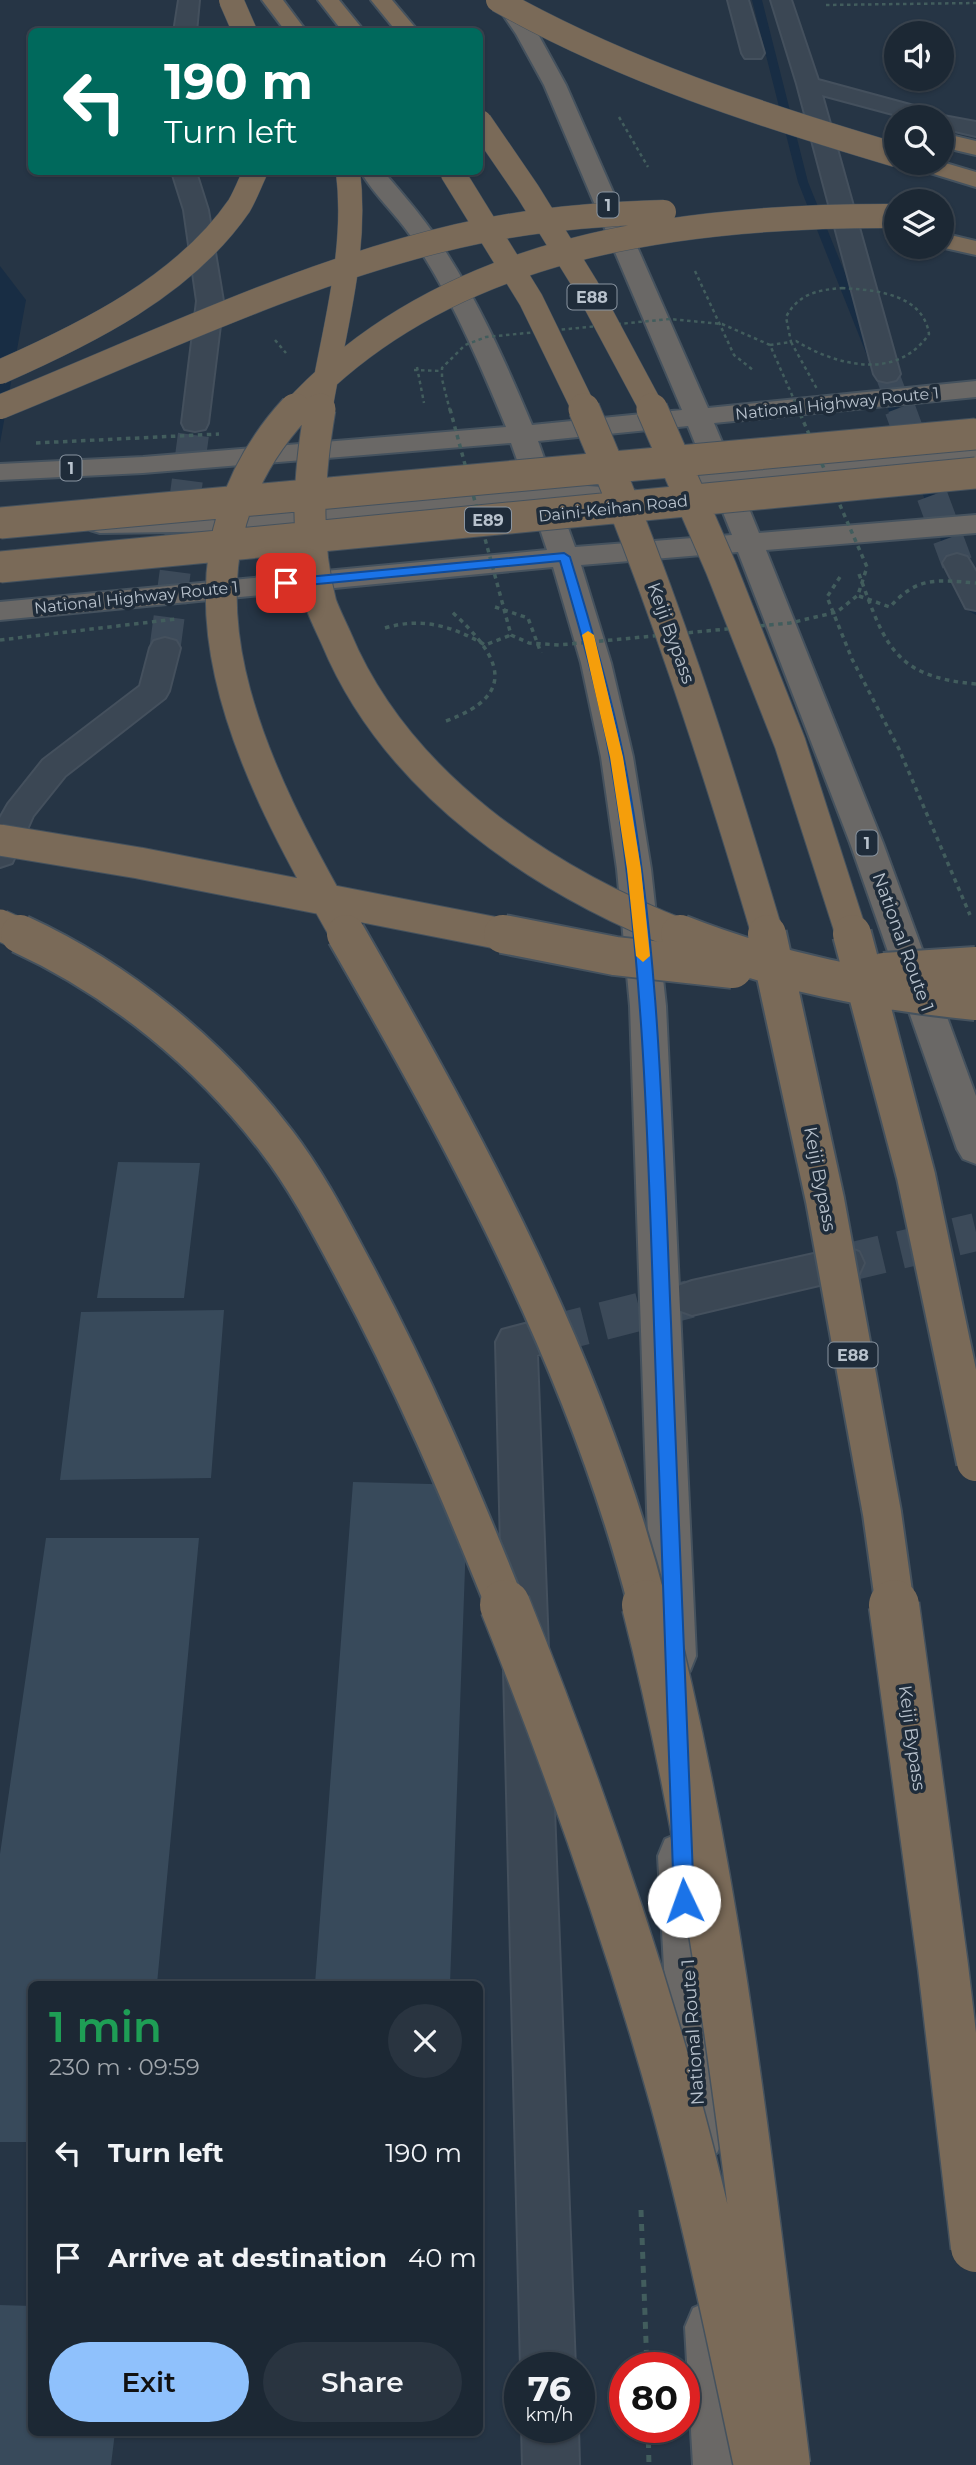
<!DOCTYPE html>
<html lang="en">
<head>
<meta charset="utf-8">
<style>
	:root { --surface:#1c2834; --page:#293440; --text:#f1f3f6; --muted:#a0a6ac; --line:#3a444f; --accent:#8fc1fc }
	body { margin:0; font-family:Montserrat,sans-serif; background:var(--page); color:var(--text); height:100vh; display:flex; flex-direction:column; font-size:26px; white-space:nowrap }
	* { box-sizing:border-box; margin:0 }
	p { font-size:23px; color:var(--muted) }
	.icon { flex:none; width:38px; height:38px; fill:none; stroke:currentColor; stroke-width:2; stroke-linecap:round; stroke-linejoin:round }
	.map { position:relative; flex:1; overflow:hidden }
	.panel { position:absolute; left:28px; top:1981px; width:455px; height:455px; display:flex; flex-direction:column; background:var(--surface); border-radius:10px; box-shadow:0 2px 5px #0004,0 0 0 2px var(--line) }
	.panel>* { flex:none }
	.guide { position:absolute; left:28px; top:28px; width:455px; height:147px; border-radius:10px; box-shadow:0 2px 5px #0004,0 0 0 2px var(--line); background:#00695c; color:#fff; overflow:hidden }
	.tools { position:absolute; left:884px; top:21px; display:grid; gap:14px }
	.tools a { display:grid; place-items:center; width:70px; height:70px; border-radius:50%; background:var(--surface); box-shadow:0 2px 5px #0004,0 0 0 2px var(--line); font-size:35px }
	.speed { position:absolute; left:504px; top:2352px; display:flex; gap:14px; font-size:35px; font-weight:700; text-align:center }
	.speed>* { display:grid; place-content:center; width:91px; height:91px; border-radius:50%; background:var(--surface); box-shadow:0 2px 5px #0004,0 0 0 2px var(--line); line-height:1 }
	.speed small { font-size:18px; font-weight:400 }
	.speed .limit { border:10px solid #d22; background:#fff; color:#111 }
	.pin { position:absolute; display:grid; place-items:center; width:60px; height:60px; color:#fff; margin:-30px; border-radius:14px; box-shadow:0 4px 10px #0006 }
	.me { position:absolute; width:77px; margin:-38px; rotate:357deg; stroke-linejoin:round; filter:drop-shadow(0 0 5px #0008) }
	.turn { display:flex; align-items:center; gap:24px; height:147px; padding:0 21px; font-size:32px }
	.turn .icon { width:91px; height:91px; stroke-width:2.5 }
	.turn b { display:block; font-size:49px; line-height:60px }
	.round { display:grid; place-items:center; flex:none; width:74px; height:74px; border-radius:37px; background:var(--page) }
	.headline { display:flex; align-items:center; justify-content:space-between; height:119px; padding:0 21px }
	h1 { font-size:42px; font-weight:600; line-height:52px; color:#1e9e55 }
	.cta { display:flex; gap:14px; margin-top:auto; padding:14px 21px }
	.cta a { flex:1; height:80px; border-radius:42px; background:var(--accent); color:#111; font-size:28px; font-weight:600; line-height:80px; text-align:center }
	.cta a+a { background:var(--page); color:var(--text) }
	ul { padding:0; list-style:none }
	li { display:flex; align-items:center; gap:21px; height:105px; padding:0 21px }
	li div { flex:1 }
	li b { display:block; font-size:26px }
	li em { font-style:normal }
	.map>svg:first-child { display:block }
	.water { fill:#182d44 }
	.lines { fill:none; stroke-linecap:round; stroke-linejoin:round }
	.stream { fill:#182d44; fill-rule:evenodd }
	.building { fill:#384a5b }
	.minor-tunnel-far2 { stroke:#3c4a59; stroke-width:24; stroke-dasharray:24 12; stroke-linecap:butt }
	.minor-tunnel-far1 { stroke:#3c4a59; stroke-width:31; stroke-dasharray:31 15; stroke-linecap:butt }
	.minor-tunnel { stroke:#3c4a59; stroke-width:38; stroke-dasharray:38 19; stroke-linecap:butt }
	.minor-casing { stroke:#44505d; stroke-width:4 }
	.trunk-casing { stroke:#45525e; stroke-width:4 }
	.motorway-casing { stroke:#45525e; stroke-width:4 }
	.path-far2 { stroke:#425d5d; stroke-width:2.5; stroke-dasharray:3.5 3.5; stroke-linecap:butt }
	.path-far1 { stroke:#425d5d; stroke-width:3.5; stroke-dasharray:4.5 4.5; stroke-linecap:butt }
	.path { stroke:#425d5d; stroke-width:5; stroke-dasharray:7 7; stroke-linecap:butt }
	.minor { fill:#3b4754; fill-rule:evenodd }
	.trunk { fill:#6a6866; fill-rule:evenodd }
	.motorway { fill:#7a6a58; fill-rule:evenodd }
	.motorway-bridge-far3-casing { stroke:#45525e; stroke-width:25; stroke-linecap:butt }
	.motorway-bridge-far2-casing { stroke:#45525e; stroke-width:33; stroke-linecap:butt }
	.motorway-bridge-far1-casing { stroke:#45525e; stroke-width:42; stroke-linecap:butt }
	.motorway-bridge-casing { stroke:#45525e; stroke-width:53; stroke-linecap:butt }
	.path-bridge-far1 { stroke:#425d5d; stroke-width:2.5; stroke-dasharray:3.5 3.5; stroke-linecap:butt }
	.path-bridge { stroke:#425d5d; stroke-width:3.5; stroke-dasharray:4.5 4.5; stroke-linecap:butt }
	.motorway-bridge-far3 { stroke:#7a6a58; stroke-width:24 }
	.motorway-bridge-far2 { stroke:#7a6a58; stroke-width:31 }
	.motorway-bridge-far1 { stroke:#7a6a58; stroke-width:38 }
	.motorway-bridge { stroke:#7a6a58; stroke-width:50 }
	.route { fill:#1a73e8; stroke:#114b97; stroke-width:2 }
	.slow { fill:#f59e0b }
	.labels { text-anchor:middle; stroke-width:7; stroke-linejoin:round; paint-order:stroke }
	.shield { fill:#1f2c3a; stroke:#8a95a1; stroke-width:2 }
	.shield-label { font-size:16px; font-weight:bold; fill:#b8c2cd }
	.far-street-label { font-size:16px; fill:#b8c2cd; stroke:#1f2c3a }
	.street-label { font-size:18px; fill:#b8c2cd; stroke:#1f2c3a }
</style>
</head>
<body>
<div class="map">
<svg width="976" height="2465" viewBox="0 0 976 2465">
	<rect width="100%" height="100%" fill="#263545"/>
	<path class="water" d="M0,266l26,34 -26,143z"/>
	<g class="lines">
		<path class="stream" d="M752,0h10l46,182 107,264 -2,3 -4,1 -6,-4 -105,-264z
			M920,468l6,4 50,122v21l-7,-4 -55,-139z"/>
	</g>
	<path class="building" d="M118,1162l82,1 -16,135h-87z
		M224,1310l-13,168 -151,2 21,-168z
		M353,1482l115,3 -18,499h-135z
		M46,1538h153l-42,446h-125v158h-32v-288z
		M0,2305l32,1v126h83l-4,33h-111z"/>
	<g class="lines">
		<path class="minor-tunnel-far2" d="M887,374l14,37"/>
		<path class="minor-tunnel-far1" d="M900,409l57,154
			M165,648l30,-225"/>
		<path class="minor-tunnel" d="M845,1263l131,-31
			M548,1335l142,-36"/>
		<g class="minor-casing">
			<path id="minor" d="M179,0h20l-3,32h-22z
				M728,0h20l16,53 -3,5h-16l-3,-5z
				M771,0h20l27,80 118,32 2,3 38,7v14l-34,-8v-11h-38l-82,-22 78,279 -4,6 -9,2 -9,-2 -4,-6 -77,-290z
				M172,172h24l12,38 15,91 -15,122 -3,6 -10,2 -10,-2 -3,-6 15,-122 -13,-91z
				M957,554l10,3 9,15v38l-10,-2 -23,-45 4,-6z
				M165,638l11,3 4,7 -11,43 -4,7 -100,78 -32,40 -21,47 -12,4v-49l8,-14 35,-44 97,-74 10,-38 4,-7z
				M845,1247l14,5 5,11 -5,11 -14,5 -153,36 -14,-5 -6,-12 6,-12 14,-5z
				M548,1318l14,5 6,12 -6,12 -25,8 38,1013h-54l-25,-1026 6,-12z
				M522,2427h56l1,38h-56z"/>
		</g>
		<g class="trunk-casing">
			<path id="trunk" d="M493,0h21l24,34 28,51 142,323 268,-27v16l-262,26 19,45 243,-23v16l-237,23 20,49 217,-18v18l-210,17 117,293 93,253v68l-13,-5 -6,-10 -107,-306 -112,-291 -157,13 30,98 22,94 18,112 15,137 30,650 -6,15 -16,6 -16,-6 -6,-15 -22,-650 -13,-137 -16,-112 -20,-94 -28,-96 -553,53v-18l547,-52 -15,-45 -277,26 -155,2 -10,-3 -4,-6 4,-6 10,-3 155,-2 272,-25 -16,-45 -368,30 -143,7v-16l143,-7 363,-30c-27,-65 -56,-134 -96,-192 -15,-22 -37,-41 -49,-63h23c16,19 33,38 47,58 42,59 73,128 101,195l150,-15 -138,-325 -28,-51zM688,426l17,42 -16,2 -4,6 4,6 23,3 20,50 -157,12 -16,-44 28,-2 60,8 10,-2 4,-6 -4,-6c-34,-8 -69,-10 -103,-9l-16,-45z
				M682,1832l17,7 7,17 19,279 -8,18 -18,8 -18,-8 -8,-18 -15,-279 7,-17z
				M712,2300l19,8 8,19 10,138h-56l-8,-138 8,-19z"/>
		</g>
		<g class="motorway-casing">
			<path id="motorway" d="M262,0h21l24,32h-21z
				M318,0h21l26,32h-22z
				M371,0h21l27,32h-22z
				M942,133l34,8v14l-34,-8z
				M942,162l34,10v15l-62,-19 -4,-5z
				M942,233l34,8v14l-36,-8z"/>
		</g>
		<path class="path-far2" d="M826,5l150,-2
			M619,117l29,50
			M695,271l39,84 19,15
			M275,340l11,13
			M417,367l7,36"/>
		<path class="path-far1" d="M859,574c26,71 35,103 117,110
			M840,577l-13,20 25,62 47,90 71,166
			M495,607l33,11 13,35
			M446,721c77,-28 51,-68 5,-110"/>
		<path class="path" d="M641,2210l6,158
			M648,2427l1,38"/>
		<use href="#minor" class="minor"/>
		<use href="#trunk" class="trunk"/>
		<use href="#motorway" class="motorway"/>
		<g class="motorway-bridge-far3-casing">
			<path id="motorway-bridge-far3" d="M231,0l14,32
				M498,0c126,71 260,114 398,155
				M480,122l48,70 58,94 67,125
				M452,172l79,128 54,111
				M0,372c86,-38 184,-86 239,-166 6,-10 11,-23 16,-34
				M0,407c151,-61 299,-134 458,-171 68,-16 137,-22 206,-24
				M293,411c152,-167 389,-196 603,-195
				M320,411c13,-79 38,-159 28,-239"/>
		</g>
		<g class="motorway-bridge-far2-casing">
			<path id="motorway-bridge-far2" d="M295,409c-150,164 -40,366 52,527
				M320,409c-11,65 -16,130 1,195 4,11 10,23 15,34 60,145 206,243 348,298
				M584,409c74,172 131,348 184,527
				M652,409l69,159 69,175 62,193
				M0,523l976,-89
				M0,567l976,-94
				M0,840l139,23 373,73
				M0,925l24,11"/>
		</g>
		<g class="motorway-bridge-far1-casing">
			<path id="motorway-bridge-far1" d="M20,934c100,46 190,120 257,208 30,39 53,84 76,127 59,110 107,223 153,338
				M346,934c123,214 241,432 302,673
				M503,934l112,22 118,13
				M680,934c96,38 193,57 296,67
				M767,934l58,266 57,313 13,94
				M852,934l64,242 60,286
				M884,972l92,-6"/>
		</g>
		<g class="motorway-bridge-casing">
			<path id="motorway-bridge" d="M505,1605c65,162 123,327 170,495 33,120 58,243 84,365
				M647,1605c72,282 102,572 138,860
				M894,1605l49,361 33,281"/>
		</g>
		<path class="path-bridge-far1" d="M842,288c34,2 81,6 87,46 -32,47 -92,32 -133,7l-5,1 -5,-25c12,-23 31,-27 56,-29z
			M791,342l26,47
			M770,345l21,-3
			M414,370l28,1
			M450,411l-8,-32v-11l23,-23 21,-8 184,-18 52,5 48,21 29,66"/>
		<path class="path-bridge" d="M450,409l61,226 18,8 30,2 231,-22 47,-11 21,-17 9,-28 -69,-158
			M36,443l183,-9
			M859,596l31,11c27,-31 47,-27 86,-24
			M385,628c36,-11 68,-2 100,17l26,-10
			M0,640l176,-21"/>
		<use href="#motorway-bridge-far3" class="motorway-bridge-far3"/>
		<use href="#motorway-bridge-far2" class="motorway-bridge-far2"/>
		<use href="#motorway-bridge-far1" class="motorway-bridge-far1"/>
		<use href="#motorway-bridge" class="motorway-bridge"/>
	</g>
	<path class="route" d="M564,553l6,4c20,65 39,130 53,197 37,187 40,380 48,569 7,193 15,386 23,578l-3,7 -7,3 -7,-3 -3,-7c-6,-192 -13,-384 -20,-576 -6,-189 -11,-380 -44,-567 -12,-67 -31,-132 -50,-197l-274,26 -6,-4 6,-4z"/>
	<path class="slow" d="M588,631l6,4 29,122 18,112 9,87 -7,6 -7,-6 -9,-87 -17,-112 -28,-122z"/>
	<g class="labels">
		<g class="shield">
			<rect x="597.5" y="192.5" width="21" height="25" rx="5"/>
			<rect x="567.5" y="284.5" width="49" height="25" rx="5"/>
			<rect x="60.5" y="455.5" width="21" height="25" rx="5"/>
			<rect x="465" y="507.5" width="46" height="25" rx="5"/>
			<rect x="856.5" y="830.5" width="21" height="25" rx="5"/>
			<rect x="828.5" y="1342.5" width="49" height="25" rx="5"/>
		</g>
		<g class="shield-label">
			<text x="608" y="211">1</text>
			<text x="592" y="303">E88</text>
			<text x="71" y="474">1</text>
			<text x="488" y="526">E89</text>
			<text x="867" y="849">1</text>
			<text x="853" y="1361">E88</text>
		</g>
		<g class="far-street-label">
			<text transform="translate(837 403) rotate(-6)" y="6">National Highway Route 1</text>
			<text transform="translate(613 508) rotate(-6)" y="6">Daini-Keihan Road</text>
			<text transform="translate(136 597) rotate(-6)" y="6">National Highway Route 1</text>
		</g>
		<g class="street-label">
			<text transform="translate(671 633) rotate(70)" y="6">Keiji Bypass</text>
			<text transform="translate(903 942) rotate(70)" y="6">National Route 1</text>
			<text transform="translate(820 1179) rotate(79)" y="6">Keiji Bypass</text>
			<text transform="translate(912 1738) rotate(82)" y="6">Keiji Bypass</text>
			<text transform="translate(693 2032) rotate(-94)" y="6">National Route 1</text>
		</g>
	</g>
</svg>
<div class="tools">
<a><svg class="icon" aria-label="sound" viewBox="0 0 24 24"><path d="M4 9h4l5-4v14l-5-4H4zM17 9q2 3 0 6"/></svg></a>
<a><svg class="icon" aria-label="search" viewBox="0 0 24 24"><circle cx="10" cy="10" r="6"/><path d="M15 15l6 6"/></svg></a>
<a><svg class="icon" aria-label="layers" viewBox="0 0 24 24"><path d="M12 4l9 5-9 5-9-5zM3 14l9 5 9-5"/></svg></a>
</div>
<div class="speed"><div>76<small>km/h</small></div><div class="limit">80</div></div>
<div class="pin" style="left:286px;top:583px;background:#d93025"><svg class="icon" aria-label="arrive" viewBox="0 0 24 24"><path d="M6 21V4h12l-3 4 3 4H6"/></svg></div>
<svg class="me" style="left:684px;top:1901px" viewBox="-20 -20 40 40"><circle r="19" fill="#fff"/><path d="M0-13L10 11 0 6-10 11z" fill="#1a73e8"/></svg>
<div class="guide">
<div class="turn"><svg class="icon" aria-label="left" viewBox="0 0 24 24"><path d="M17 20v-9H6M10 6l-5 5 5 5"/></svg><div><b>190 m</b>Turn left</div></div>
</div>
<section class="panel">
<div class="headline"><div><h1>1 min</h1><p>230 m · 09:59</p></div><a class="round"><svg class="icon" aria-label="close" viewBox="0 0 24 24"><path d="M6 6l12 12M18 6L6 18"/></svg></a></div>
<ul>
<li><svg class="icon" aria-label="left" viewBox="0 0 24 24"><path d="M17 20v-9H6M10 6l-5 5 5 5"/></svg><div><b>Turn left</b></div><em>190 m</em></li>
<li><svg class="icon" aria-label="arrive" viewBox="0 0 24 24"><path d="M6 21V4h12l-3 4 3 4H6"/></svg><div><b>Arrive at destination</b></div><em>40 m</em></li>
</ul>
<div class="cta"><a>Exit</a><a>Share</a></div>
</section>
</div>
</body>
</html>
